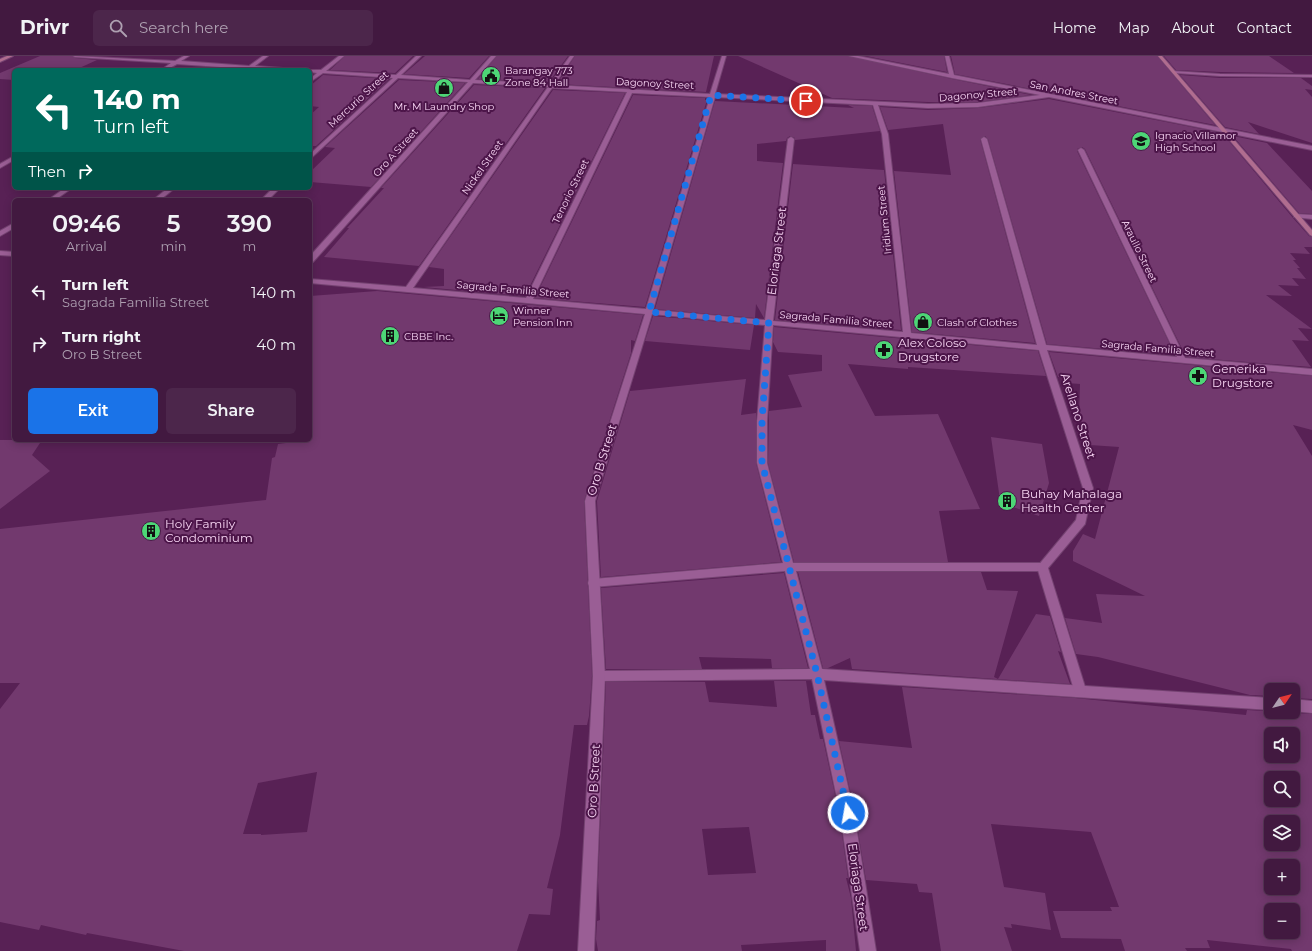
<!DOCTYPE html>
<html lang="en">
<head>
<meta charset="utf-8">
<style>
	:root { --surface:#421940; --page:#4c264b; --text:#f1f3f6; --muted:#aea0b1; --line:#5a3859; --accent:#1a73e8 }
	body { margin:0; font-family:Montserrat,sans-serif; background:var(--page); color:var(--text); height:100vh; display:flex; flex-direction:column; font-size:15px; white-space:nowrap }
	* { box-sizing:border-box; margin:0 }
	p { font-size:13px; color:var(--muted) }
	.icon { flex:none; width:22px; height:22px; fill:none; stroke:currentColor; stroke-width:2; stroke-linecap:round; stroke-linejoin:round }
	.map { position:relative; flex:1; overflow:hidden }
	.side { position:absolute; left:12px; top:142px; width:300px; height:244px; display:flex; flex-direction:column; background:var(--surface); border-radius:6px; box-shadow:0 2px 10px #0003,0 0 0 1px var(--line) }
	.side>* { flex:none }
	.banner { position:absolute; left:12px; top:12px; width:300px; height:122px; border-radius:6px; box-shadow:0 2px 10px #0003,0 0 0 1px var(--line); background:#00695c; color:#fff; overflow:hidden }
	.needle { width:26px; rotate:55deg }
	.controls { position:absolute; left:1264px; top:627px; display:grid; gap:8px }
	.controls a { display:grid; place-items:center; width:36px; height:36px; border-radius:6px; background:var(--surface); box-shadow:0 2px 10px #0003,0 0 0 1px var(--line); font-size:20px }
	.pin { position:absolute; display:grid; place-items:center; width:34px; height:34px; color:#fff; margin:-17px; border:2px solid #fff; border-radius:50%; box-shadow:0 1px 4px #0007 }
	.me { position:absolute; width:44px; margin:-22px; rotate:348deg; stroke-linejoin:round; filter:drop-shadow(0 0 3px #0008) }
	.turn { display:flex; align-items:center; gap:14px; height:84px; padding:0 16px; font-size:18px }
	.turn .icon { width:52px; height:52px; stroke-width:2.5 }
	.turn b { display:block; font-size:28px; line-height:34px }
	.then { display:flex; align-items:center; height:38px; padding:0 16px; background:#0003; gap:8px; font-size:15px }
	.eta { display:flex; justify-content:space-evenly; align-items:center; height:68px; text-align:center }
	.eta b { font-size:24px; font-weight:600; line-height:28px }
	.action { display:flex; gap:8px; margin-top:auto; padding:8px 16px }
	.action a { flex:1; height:46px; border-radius:6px; background:var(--accent); color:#fff; font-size:16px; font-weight:600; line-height:46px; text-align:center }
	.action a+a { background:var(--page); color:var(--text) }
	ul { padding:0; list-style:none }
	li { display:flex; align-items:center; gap:12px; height:52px; padding:0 16px }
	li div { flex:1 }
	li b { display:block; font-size:15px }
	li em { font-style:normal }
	header { display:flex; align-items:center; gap:24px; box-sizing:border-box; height:56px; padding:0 20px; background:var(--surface); border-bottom:1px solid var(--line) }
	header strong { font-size:19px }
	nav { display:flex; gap:22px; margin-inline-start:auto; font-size:14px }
	.search { width:280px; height:36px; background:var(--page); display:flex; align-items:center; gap:10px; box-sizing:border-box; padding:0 14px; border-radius:6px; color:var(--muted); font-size:15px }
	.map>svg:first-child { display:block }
	.building { fill:#72396e; fill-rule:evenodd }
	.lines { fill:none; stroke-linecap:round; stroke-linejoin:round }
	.pedestrian-casing { stroke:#744271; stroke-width:2 }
	.minor-casing { stroke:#744271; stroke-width:2 }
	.secondary-casing { stroke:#744271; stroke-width:2 }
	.pedestrian { fill:#9a5e95; fill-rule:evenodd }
	.minor { fill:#9a5e95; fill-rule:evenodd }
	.secondary { fill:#b06d8f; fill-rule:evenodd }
	.route { stroke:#1a73e8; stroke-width:7; stroke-dasharray:0 12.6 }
	.labels { text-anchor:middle; stroke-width:4; stroke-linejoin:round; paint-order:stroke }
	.far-poi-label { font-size:10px; fill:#f8d6f4; stroke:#4c1549; text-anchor:start }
	.far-street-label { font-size:10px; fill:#f8d6f4; stroke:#4c1549 }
	.street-label { font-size:12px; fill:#f8d6f4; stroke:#4c1549 }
	.poi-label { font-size:12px; fill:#f8d6f4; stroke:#4c1549; text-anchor:start }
</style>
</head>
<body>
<header>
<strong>Drivr</strong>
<div class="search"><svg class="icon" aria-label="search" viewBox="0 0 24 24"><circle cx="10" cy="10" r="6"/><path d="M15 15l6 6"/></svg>Search here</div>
<nav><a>Home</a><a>Map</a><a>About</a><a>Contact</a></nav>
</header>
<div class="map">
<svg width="1312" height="895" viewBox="0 0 1312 895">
	<rect width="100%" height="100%" fill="#582155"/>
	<path class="building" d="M40,0h32l3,2 22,2 -22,10h-61v10l-14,-1v-6z
		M345,0h68l-18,17 -65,-3z
		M425,0h64l-20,22 -65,-4z
		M497,0h71l-19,26 -71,-3z
		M575,0h139l-8,36 -149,-8z
		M738,0h110l104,23 79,16 -53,7h-50l-96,-4z
		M866,0h78l3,16z
		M951,0h206l58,69 -260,-51z
		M1164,0h105l25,17 -74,-1 -44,-2z
		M323,19l66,4 -73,67h-6v-31l9,-8 -9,-1v-20z
		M1180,19l40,3h81l11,8v4l-7,-1 7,8v46l-64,-21 11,12 -34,-7z
		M399,24l66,3 -94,104 -61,-5v-10l25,-24 -10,-1z
		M474,29l71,3 -126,178 -95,-9 25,-29h-2l37,-40h-3z
		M553,34l72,3 -100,203 -102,-9 21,-1v-17l-15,-2z
		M633,39l72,3v2h2l-62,207 -110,-9z
		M1049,43l173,34 71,85 16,18 3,1v10h-8l6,7 -20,-1 6,7h-3l7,8h-3l9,11 -14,-1 7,8 -21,-1 14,11 -26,-1 46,34 -14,-1 11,13 -17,-1 19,27 -125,-10 -101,-208 -3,-2 -5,2v2l98,204 -128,-11 -59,-205 -3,-3 -5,3 55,204 -123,-11 -18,-161 57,4 -8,-51 -55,6 -8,-23 48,3 50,-2z
		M715,45l139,7 -6,-3 24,1 8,25 -85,9v-2l-5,-2 -3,2 -1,3 -29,3v17l26,2 -19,155 -8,-14 -1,14 -100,-9z
		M1233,80l34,7 45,48v23l-13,-1z
		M793,108l91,6 17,160 -126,-10z
		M377,235l266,24 -8,26 -4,-1v13l-47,148 8,175 -3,40 -2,9h-13l-14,110 -13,53 6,1 -3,26 -21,-1 -12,37h-333l-97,-18 -1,2 -45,-10 -2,5 -39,-8v-213l20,-26h-20v-154l266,-29 6,-42 3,-1 3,-13 32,-4v-144zM317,716l-10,60 -46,3v-1h-18l15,-51z
		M653,260l101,9 -4,25 -105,-9z
		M774,271l264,24 8,25 -138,-9v2l-60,-5 27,52 63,-2 42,95 -41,2 9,51h-154l-26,-99 1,-52 33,-4 -14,-32 34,-4v-16l-44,-3 -5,-10z
		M1049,296l263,24v54l-19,-5 19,31v243l-19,-1v-8h-22v6l-21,-1 -152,-38 -22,-3 -11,-36 37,5 -6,-29 49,2 -72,-35v-10l10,-17 12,5 24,-92 -29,-2 -11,-30 1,-31 -13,-1 -2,-5 -7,-1z
		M746,323l-5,36 15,-2v50l25,99 -180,15 -4,-76 33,-110z
		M991,381l51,7 7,39 -10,33 -26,-9h-12z
		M0,384h42l-10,15 18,16 -50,38z
		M798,516h183l6,18 31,1 -24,86 4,2 38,-65 14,2 11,36 -3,-1 12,33 -218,-15 -2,-11 -22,10h-5z
		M784,517l24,95h-36l-1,-9 -72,-2 3,12h-96l-5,-81z
		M774,625h32l5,34h4l5,24h3l16,74 9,65h-2l5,20 5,53h-30v-11l-85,5 1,6h-144l-2,-12 1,-18 3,-1 -2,-39 8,-199h99l4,20 68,5zM749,771l7,46 -48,2 -6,-46z
		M902,631l173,11 171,17 1,-5 65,4v237h-20l-1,-2 -84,-9 3,8h-25l2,3h-62l-4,-12 -60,-1 -8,-27h59l-2,-4h9l-28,-75 -100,-8 13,63 41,6 6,37 -40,-6 1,4 -8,-1 8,24h-71l-9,-58 -13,-1 -2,-8 -51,-4 -11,-67 -16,-72 73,7zM1271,678h22v22h-22zM1271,722h22v22h-22zM1271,766h22v22h-22zM1271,810h22v22h-22zM1271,854h22v22h-22z"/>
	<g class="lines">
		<g class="pedestrian-casing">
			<path id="pedestrian" d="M1173,15l47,3 92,1v2l-92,-1 -45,-3z
				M762,362l5,3v42l26,100h249l4,1 1,3 -1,3 -4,1h-246l26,98 449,29v12l-447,-30 30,133 22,138h-16l-20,-138 -28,-134 -213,2 -4,-1 -2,-4 2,-4 4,-1 211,-2 -25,-98 -192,16 -4,-1 -1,-3 1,-3 4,-1 190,-16 -26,-100v-42z
				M1293,643l19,2v12l-19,-2z"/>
		</g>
		<g class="minor-casing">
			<path id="minor" d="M73,0l102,5 9,-5h5l-8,5 68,5 14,-10h5l-13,10 42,3 2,1 -50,-1 -72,-5 -11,6h-5l10,-7 -96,-6z
				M339,0h5l-18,15 70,4 20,-19h5l-20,19 69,5 21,-24h5l-21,24 75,4 20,-28h4l-20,29 156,9 12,-38h4l-11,38 213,10 50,-1 62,-8 -88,-17 -103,-22h9l91,18 -4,-18h4l5,19 358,71v4l-263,-53 -71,10 -50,1 -50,-3 10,29 23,199 126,12 -56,-206 3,-2 3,2 59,206 131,12 -99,-207 3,-2 3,2 101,208 127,11v6l-265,-25 46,138 -8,36 -37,44 38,122 -2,4 -4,1 -4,-1 -2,-4 -37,-123 39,-47 7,-32 -44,-138 -266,-25 -6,96 -5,3 -5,-3 8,-96 -113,-11 -57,187 10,175 -11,275h-16l15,-275 -8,-175 60,-187 -335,-31v-4l96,8 142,-200 -75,-4 -160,179h-3v-6l158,-174 -70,-4 -88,81v-5l83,-76 -70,-5 -13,9v-3l7,-6 -7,-1v-2h-2h13zM552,32l75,4 -101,206 -113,-10zM632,37l78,4 -64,212 -113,-10zM715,41l158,8 9,29 21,198 -130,-11 21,-182 -3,-2 -3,2 -23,181 -112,-10z
				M14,100v4l-14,8v-4z
				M65,132h7l-17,12h-7z
				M168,132h7l-15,12h-7z
				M273,132h7l-12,12h-7z
				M1296,158l16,1v4l-18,-2v-2z
				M14,167v5l-14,8v-5z
				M0,195l14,1v4l-14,-1z"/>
		</g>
		<g class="secondary-casing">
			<path id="secondary" d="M7,0h6l-13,6v-3z
				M1158,0h4l150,174v6l-2,-1z"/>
		</g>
		<use href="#pedestrian" class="pedestrian"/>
		<use href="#minor" class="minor"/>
		<use href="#secondary" class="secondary"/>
	</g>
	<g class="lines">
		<path class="route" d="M806,45l-95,-6 -62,217 120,11 -7,98v42l55,211 31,139"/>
	</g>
	<defs>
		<g id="civic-disc" transform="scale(1)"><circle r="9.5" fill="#4dd676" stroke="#4c1549"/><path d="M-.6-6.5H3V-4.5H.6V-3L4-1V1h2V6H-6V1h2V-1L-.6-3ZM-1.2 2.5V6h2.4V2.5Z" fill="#111"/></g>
		<g id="shop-disc" transform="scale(1)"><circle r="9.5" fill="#4dd676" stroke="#4c1549"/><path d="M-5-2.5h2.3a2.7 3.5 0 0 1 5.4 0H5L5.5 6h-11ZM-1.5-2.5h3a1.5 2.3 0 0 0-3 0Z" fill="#111"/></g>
		<g id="school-disc" transform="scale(1)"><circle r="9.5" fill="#4dd676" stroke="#4c1549"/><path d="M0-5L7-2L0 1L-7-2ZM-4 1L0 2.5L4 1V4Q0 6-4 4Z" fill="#111"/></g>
		<g id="hotel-disc" transform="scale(1)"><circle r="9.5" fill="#4dd676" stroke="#4c1549"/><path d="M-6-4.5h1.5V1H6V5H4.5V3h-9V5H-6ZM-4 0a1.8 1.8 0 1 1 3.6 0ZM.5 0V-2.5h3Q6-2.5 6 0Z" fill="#111"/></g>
		<g id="building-disc" transform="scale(1)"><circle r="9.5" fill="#4dd676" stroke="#4c1549"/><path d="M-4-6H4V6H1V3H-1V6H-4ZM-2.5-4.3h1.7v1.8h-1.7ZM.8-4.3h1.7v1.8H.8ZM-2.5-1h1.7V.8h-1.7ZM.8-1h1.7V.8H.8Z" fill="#111"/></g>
		<g id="pharmacy-disc" transform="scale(1)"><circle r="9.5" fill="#4dd676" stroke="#4c1549"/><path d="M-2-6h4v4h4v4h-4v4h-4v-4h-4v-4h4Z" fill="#111"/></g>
	</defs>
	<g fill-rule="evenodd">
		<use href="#civic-disc" x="491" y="20"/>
		<use href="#shop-disc" x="444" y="32"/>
		<use href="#school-disc" x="1141" y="85"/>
		<use href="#hotel-disc" x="499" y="260"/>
		<use href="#shop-disc" x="923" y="266"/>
		<use href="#building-disc" x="390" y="280"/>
		<use href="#pharmacy-disc" x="884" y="294"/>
		<use href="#pharmacy-disc" x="1198" y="320"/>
		<use href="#building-disc" x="1007" y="445"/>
		<use href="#building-disc" x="151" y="475"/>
	</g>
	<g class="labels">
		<g class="far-poi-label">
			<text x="505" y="18">Barangay 773<tspan x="505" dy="12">Zone 84 Hall</tspan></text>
			<text x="444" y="54" text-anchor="middle">Mr. M Laundry Shop</text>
			<text x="1155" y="83">Ignacio Villamor<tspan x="1155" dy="12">High School</tspan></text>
			<text x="513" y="258">Winner<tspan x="513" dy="12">Pension Inn</tspan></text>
			<text x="937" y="270">Clash of Clothes</text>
			<text x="404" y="284">CBBE Inc.</text>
		</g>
		<g class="far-street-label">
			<text transform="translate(655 27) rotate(3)" y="4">Dagonoy Street</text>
			<text transform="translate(1074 36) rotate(11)" y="4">San Andres Street</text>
			<text transform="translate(978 38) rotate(-5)" y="4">Dagonoy Street</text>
			<text transform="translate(358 43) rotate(-43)" y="4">Mercurio Street</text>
			<text transform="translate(395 96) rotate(-48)" y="4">Oro A Street</text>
			<text transform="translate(482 111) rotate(-55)" y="4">Nickel Street</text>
			<text transform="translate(570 135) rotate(-64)" y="4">Tenorio Street</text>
			<text transform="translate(884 164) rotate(-96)" y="4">Iridium Street</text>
			<text transform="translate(1140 195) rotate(64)" y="4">Araullo Street</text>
			<text transform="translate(513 233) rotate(5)" y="4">Sagrada Familia Street</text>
			<text transform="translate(836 263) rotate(5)" y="4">Sagrada Familia Street</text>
			<text transform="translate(1158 292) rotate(5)" y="4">Sagrada Familia Street</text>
		</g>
		<g class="street-label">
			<text transform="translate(777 195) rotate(-83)" y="4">Eloriaga Street</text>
			<text transform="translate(1078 360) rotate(72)" y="4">Arellano Street</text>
			<text transform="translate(602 404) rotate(-73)" y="4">Oro B Street</text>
			<text transform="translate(594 725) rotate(-87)" y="4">Oro B Street</text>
			<text transform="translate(858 831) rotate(82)" y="4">Eloriaga Street</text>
		</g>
		<g class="poi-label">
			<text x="898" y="291">Alex Coloso<tspan x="898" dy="14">Drugstore</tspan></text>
			<text x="1212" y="317">Generika<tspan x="1212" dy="14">Drugstore</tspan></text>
			<text x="1021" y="442">Buhay Mahalaga<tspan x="1021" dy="14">Health Center</tspan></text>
			<text x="165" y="472">Holy Family<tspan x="165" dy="14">Condominium</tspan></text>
		</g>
	</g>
</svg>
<div class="controls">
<a><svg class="needle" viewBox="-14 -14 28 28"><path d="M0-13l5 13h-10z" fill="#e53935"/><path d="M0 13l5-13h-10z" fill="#aea0b1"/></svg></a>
<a><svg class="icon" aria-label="sound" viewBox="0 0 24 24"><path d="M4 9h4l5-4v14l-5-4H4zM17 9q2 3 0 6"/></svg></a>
<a><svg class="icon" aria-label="search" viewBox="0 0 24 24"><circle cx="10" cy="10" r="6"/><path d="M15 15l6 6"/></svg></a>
<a><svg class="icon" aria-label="layers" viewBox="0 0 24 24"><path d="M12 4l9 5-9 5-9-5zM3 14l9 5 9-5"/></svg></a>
<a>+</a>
<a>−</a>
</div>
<div class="pin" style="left:806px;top:45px;background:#d93025"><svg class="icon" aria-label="arrive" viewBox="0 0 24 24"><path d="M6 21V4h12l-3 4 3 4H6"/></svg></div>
<svg class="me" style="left:848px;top:757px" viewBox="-20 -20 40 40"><circle r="17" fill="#1a73e8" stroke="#fff" stroke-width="3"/><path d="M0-11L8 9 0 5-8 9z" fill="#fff"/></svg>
<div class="banner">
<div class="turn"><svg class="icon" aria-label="left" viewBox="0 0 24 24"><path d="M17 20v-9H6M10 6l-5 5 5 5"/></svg><div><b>140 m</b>Turn left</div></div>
<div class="then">Then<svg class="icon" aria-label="right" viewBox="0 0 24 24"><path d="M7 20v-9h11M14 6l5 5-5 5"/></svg></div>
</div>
<section class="side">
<div class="eta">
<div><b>09:46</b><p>Arrival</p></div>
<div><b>5</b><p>min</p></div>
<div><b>390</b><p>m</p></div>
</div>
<ul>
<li><svg class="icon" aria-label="left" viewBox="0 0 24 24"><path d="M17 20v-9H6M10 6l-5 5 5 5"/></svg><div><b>Turn left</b><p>Sagrada Familia Street</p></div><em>140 m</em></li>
<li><svg class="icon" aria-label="right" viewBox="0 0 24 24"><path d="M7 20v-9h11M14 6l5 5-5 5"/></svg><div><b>Turn right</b><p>Oro B Street</p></div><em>40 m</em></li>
</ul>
<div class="action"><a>Exit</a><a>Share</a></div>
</section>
</div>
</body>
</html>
